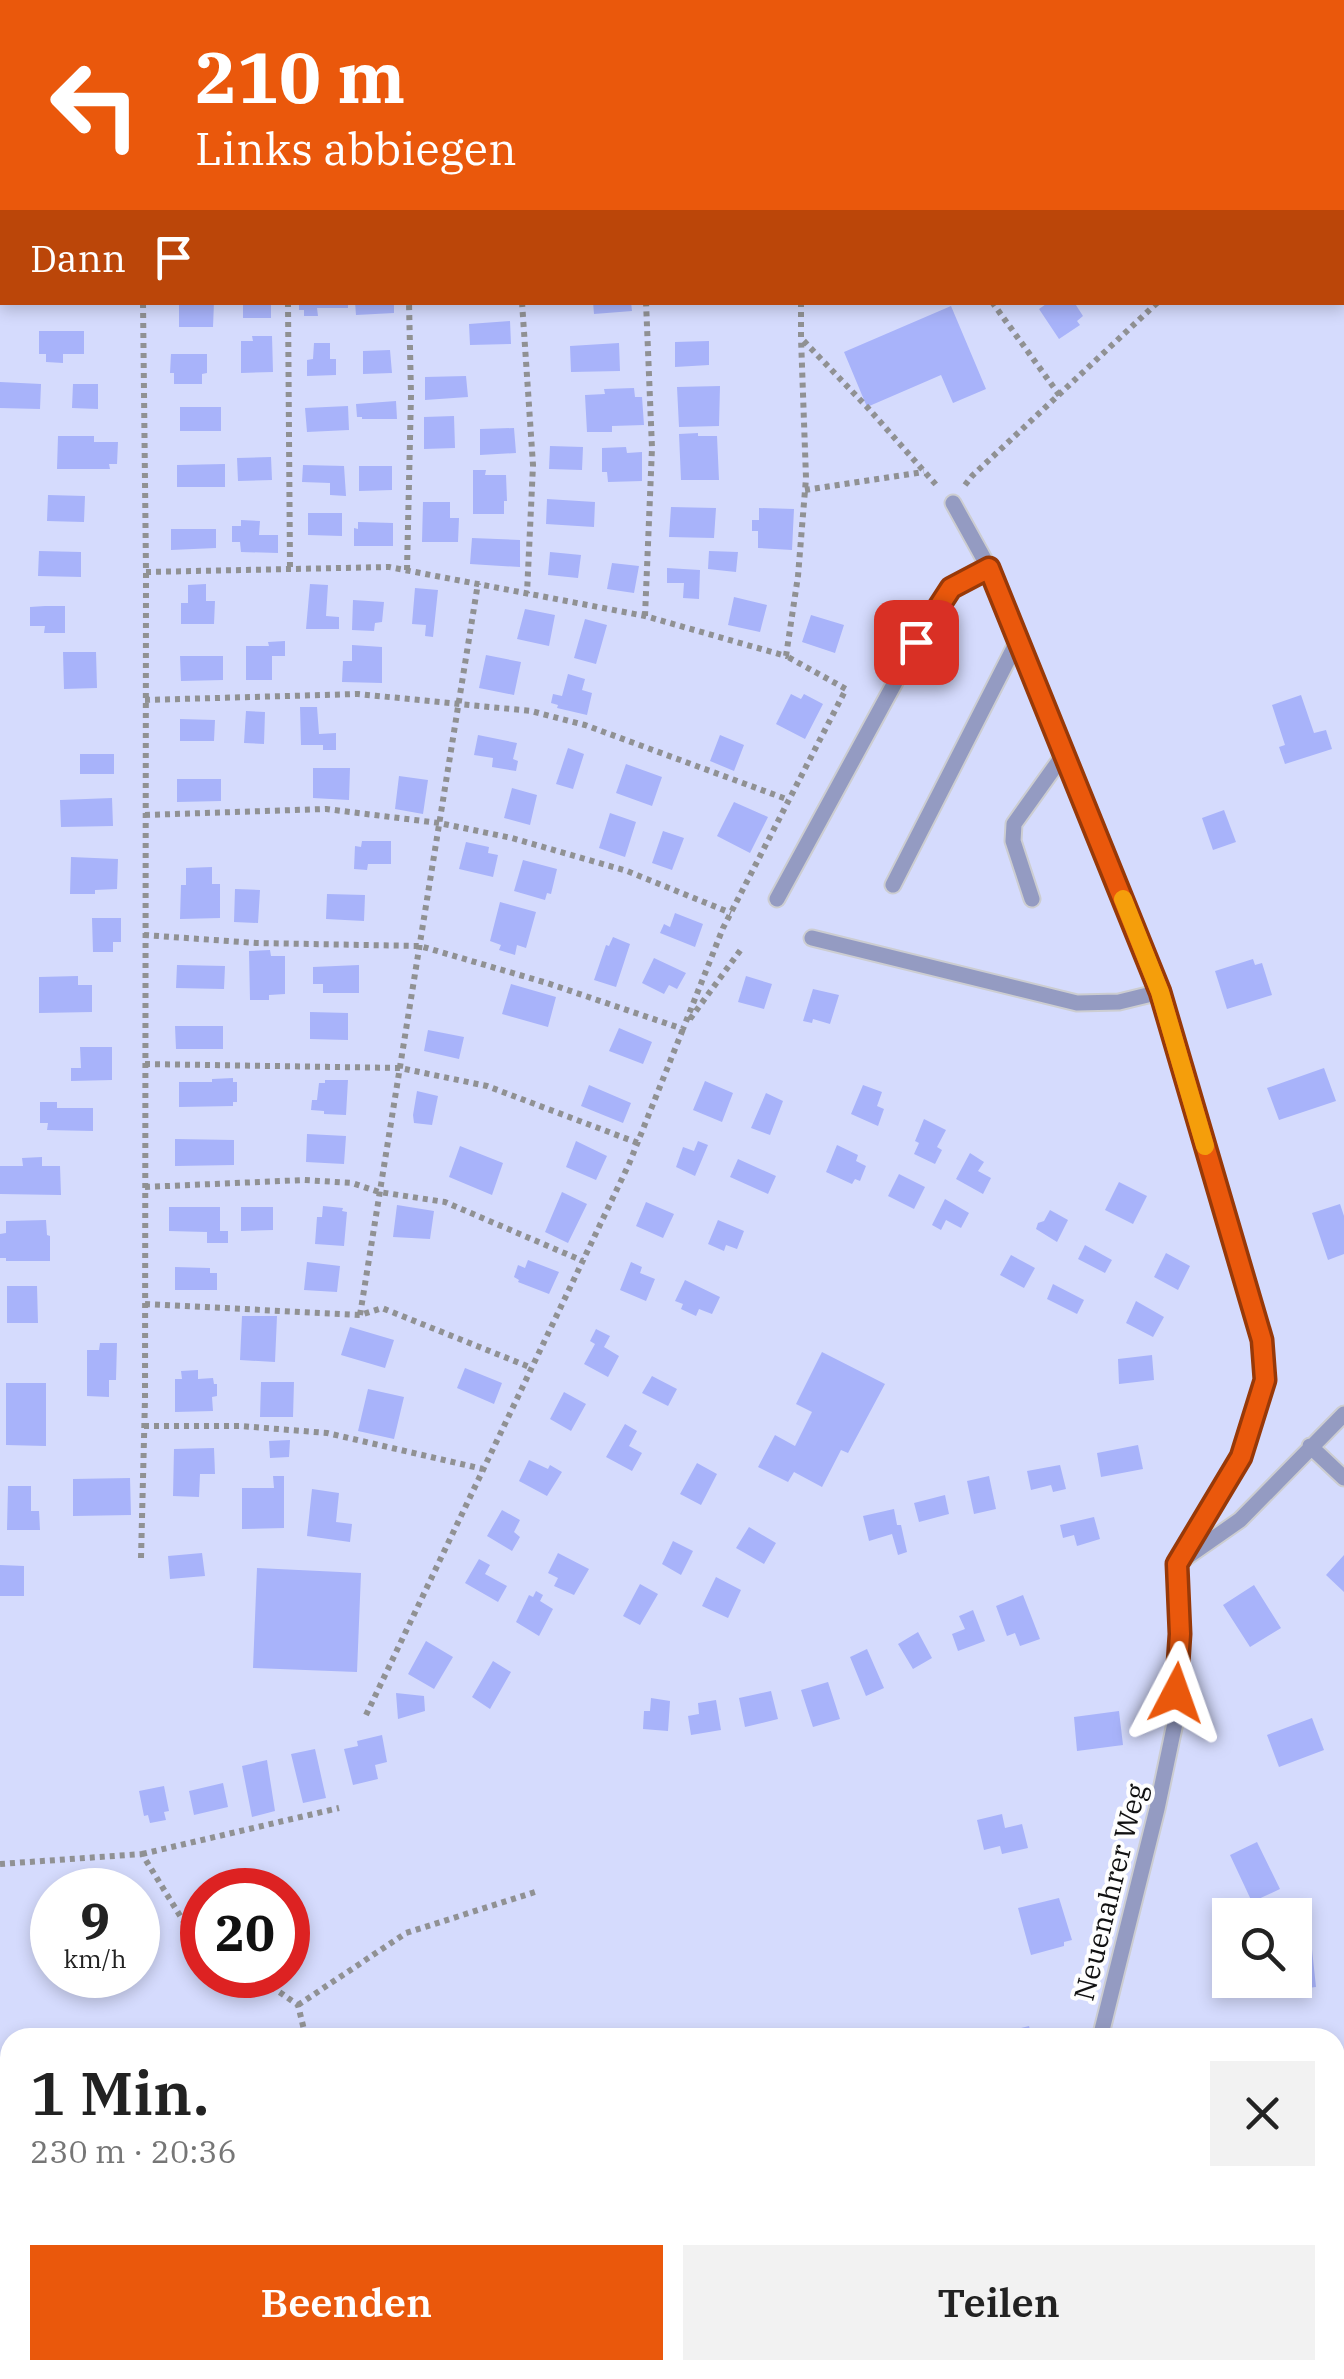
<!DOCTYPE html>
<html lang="de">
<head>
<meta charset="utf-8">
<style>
	:root { --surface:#fff; --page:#f2f2f2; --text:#222; --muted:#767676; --accent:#ea580c }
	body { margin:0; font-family:"IBM Plex Serif",serif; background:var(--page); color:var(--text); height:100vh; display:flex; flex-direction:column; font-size:38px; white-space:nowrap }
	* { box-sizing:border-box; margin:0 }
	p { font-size:32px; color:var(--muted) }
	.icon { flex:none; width:55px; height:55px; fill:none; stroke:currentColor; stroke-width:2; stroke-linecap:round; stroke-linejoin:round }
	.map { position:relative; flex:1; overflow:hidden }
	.sheet { position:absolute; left:0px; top:2028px; width:1345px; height:352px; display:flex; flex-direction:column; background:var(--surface); border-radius:30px 30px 0 0; box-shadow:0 5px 15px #0003 }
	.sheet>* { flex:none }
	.guide { position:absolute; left:0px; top:0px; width:1345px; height:305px; box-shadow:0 5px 15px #0003; background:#ea580c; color:#fff; overflow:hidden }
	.tools { position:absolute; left:1212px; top:1898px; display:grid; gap:20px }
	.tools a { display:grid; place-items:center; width:100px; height:100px; border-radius:0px; background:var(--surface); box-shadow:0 5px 15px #0003; font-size:50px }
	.speed { position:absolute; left:30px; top:1868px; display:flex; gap:20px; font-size:50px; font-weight:700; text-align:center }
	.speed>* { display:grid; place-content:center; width:130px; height:130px; border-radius:50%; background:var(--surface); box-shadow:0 5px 15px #0003; line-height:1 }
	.speed small { font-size:25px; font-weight:400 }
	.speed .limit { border:15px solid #d22; background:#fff; color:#111 }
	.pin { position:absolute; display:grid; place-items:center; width:85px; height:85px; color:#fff; margin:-42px; border-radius:20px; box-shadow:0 5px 15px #0006 }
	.me { position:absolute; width:110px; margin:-55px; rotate:4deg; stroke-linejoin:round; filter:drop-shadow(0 0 8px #0008) }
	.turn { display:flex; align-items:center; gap:35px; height:210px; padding:0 30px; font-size:45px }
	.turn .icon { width:130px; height:130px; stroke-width:2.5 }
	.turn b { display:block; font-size:70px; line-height:85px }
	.then { display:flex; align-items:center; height:95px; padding:0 30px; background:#0003; gap:20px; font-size:38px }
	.round { display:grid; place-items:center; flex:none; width:105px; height:105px; border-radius:0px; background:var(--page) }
	.overview { display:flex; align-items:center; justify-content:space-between; height:170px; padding:0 30px }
	h1 { font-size:60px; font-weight:600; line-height:75px }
	.button { display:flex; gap:20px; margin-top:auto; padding:20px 30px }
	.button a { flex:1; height:115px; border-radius:0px; background:var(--accent); color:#fff; font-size:40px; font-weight:600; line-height:115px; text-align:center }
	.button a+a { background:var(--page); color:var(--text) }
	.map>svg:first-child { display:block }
	.green { fill:#d5dbfd; fill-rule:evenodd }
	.building { fill:#a8b3fa }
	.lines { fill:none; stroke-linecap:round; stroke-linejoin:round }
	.lane-casing { stroke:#cccdd1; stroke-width:19 }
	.path { stroke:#909193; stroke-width:6; stroke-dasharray:5 5; stroke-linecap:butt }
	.lane { stroke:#949bc2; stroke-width:15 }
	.route-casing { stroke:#983908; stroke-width:25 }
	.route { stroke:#ea580c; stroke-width:18 }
	.slow { stroke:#f59e0b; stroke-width:18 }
	.labels { text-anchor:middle; stroke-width:8; stroke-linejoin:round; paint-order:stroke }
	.street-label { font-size:28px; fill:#111112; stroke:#fefefe }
</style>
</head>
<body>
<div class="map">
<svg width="1344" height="2379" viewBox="0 0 1344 2379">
	<rect width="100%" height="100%" fill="#f0f1f5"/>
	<path class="green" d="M0,0h1344v2379h-1344zM2,2h1340v300h-1340zM52,1890h86v85h-86zM202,1890h86v85h-86zM1230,1915h65v65h-65zM10,2038h1325v332h-1325z"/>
	<path class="building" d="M179,302h35l-1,25h-34z
		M243,302h28v16h-28z
		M299,302h49v6h-31l1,8h-14v-6h-5z
		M355,302h39v11l-38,2z
		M593,302h38l1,9 -38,3z
		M1049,302h25l9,14 -6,5 3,4 -21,14 -20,-30z
		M951,306l35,83 -33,14 -12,-28 -74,32 -23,-55z
		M510,321l1,23 -41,1 -1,-21z
		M39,331h45v23h-21v9l-17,-1v-8h-7z
		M252,336h20l1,36 -32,1v-32h12z
		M709,341v24l-34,2v-25z
		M314,343h16v16h6v16l-29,1v-16l6,-1z
		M619,343l1,28 -49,1 -1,-26z
		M390,350l2,23 -29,1v-23z
		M171,354h36v19l-5,1v10h-28v-11h-4z
		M466,376l2,21 -43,3v-23z
		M0,382l41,2 -1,25 -40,-1z
		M73,384h25v25l-26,-1z
		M720,386l-1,40 -40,1 -2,-40z
		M634,388l1,9h7l2,28 -32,1v6h-25l-2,-37 20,-1 -1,-5z
		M396,401l1,18h-35v-2h-5l-1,-13z
		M348,406l1,24 -42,2 -2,-24z
		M180,407h41v24h-41z
		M454,416l1,32 -31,1v-32z
		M514,428l2,25 -36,2v-26z
		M698,433v3h19l2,44h-38l-2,-46z
		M58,436h36v6h24l-1,22h-8l1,5h-53z
		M550,446l33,1 -1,23 -33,-1z
		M626,447l1,6 15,-1v29l-34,1 -1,-10h-5v-24z
		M271,457l1,23 -34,1 -1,-23z
		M225,464v23h-48v-22z
		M303,465l41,1 2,30 -16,-1v-12l-28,-1z
		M359,466h33v24l-33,1z
		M473,470h13l-1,5h21l1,26h-3v13h-31z
		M48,495l37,1 -1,26 -37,-1z
		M547,499l48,3 -1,25 -48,-3z
		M423,502h27v16h9l-1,24h-36z
		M671,507l45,1 -2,30 -45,-1z
		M759,508l35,1 -2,41 -34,-2v-17h-6v-11h7z
		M308,513h34v23l-34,-1z
		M241,520l19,1 -1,14h19v18l-37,-1 -1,-10h-8v-16h9z
		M358,522l35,1v23h-39v-18l4,1z
		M171,529h45v19l-45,2z
		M472,538l48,2v27l-50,-3z
		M39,551l42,1v25l-43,-1z
		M709,551l29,1 -2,20 -28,-3z
		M550,552l31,3 -3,23 -30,-3z
		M612,563l27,3 -5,27 -27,-4z
		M667,568l33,2 -1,29 -16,-1 1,-15h-17z
		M206,584v17h9l-1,23h-33v-21h7v-18z
		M310,584l18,1 -2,31 13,1v12h-33z
		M415,588l23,2 -5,47 -8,-1 1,-11 -14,-1z
		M734,597l33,8 -7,27 -32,-7z
		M353,600l31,2 -2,20 -7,1 -1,8 -22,-1z
		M45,606h20v27h-21l1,-7h-15v-19z
		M525,609l30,6 -6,31 -32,-7z
		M811,615l33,10 -9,28 -33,-11z
		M585,619l22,6 -11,39 -22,-6z
		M285,641v15h-13v24h-26v-34h23l-1,-4z
		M352,645l30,2v36l-40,-1 1,-21h9z
		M63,652h33l1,36 -33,1z
		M486,655l35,7 -7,33 -35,-7z
		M180,656h43v24l-42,1z
		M568,674l17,5 -3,11 10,3 -5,22 -30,-7 1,-3 -7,-2 2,-9 9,2z
		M791,694l10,5 3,-5 19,10 -18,35 -29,-15z
		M1301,695l13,38 12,-3 6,19 -47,15 -6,-17 6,-2 -13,-40z
		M300,707h17l2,27 17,-1v17h-13v-5h-22z
		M246,711l19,1 -1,32 -20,-1z
		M180,719l35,1 -1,21h-34z
		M478,735l39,8 -4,16 5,2 -2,10 -24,-4 1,-9 -19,-3z
		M720,735l24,10 -10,26 -24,-10z
		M568,748l16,6 -11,35 -17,-5z
		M80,754h34v20h-34z
		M626,764l36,13 -10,29 -36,-13z
		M313,768h37l-1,32 -36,-2z
		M399,776l29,4 -5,34 -28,-5z
		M177,779h44v22l-44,1z
		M512,788l25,7 -7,30 -26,-7z
		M112,798l1,28 -52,1 -1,-27z
		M734,802l34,15 -18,36 -33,-17z
		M1224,810l12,32 -23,8 -11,-32z
		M610,813l26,9 -11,35 -26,-9z
		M663,831l21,7 -12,32 -20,-7z
		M362,841h29v23h-23l-1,6 -13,-1 1,-23 6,1z
		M466,842l23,5 -1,6 10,2 -5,22 -34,-8z
		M71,857l47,2 -1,30 -22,1v4h-25z
		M523,860l34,9 -6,25 -4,-1 -2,7 -31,-9z
		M212,867v17h8v34l-40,1 1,-34h5v-17z
		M235,889l25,1 -2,33 -24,-1z
		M327,894l38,1 -1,26 -38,-2z
		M500,902l36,10 -10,36 -9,-3 -2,10 -16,-5 2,-5 -11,-4z
		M675,913l28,11 -8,23 -35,-14 4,-9 6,3z
		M92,918h29v24h-8v10h-20z
		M613,937l17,7 -14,43 -22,-7 12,-35 3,1z
		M270,950l1,6h14v38l-16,1v5h-19l-1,-49z
		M654,958l32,15 -9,16 -8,-4 -5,9 -22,-11z
		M1253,959l2,6 7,-2 10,32 -45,14 -12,-38z
		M177,965l48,1 -1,23 -48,-1z
		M359,965v28h-36v-9h-10v-17z
		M78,976v9h14v27l-53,1v-36z
		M746,976l26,8 -8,25 -26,-7z
		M511,984l45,13 -8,30 -46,-13z
		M813,989l26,6 -9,29 -17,-5 -1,4 -9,-2z
		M310,1012l38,1v27l-38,-1z
		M175,1026h48v23h-47z
		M619,1028l33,14 -9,22 -34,-13z
		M428,1030l36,7 -5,22 -35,-8z
		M80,1047h32v33l-41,1v-13h10z
		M1324,1068l12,33 -57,19 -12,-32z
		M233,1078v4h4v20h-4v4l-54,1v-25h33v-3z
		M325,1080h23l-2,35 -22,-1v-3l-13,-1 1,-10h5l2,-17h6z
		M705,1081l28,12 -11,29 -29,-12z
		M589,1085l42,18 -8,20 -42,-17z
		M863,1085l19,7 -5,14 7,3 -6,17 -27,-12z
		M417,1091l21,5 -6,29 -18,-2 -1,-8z
		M766,1093l17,8 -13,34 -19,-7z
		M40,1102h17v6h36v23l-46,-1 1,-7h-8z
		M924,1119l22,11 -9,17 5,3 -7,14 -21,-10 5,-11 -4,-2z
		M307,1134l39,2 -2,28 -38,-2z
		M175,1139l59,1v25l-59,1z
		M576,1141l31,15 -11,24 -30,-13z
		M698,1141l10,4 -13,31 -19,-9 7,-20 11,4z
		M837,1145l21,10 -2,6 10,5 -6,15 -5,-2 -3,5 -26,-12z
		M460,1146l43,17 -11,32 -43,-18z
		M970,1153l14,9 -6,9 13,7 -8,16 -27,-15z
		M42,1157v9h18l1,29 -61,-1v-28h23l-1,-8z
		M738,1159l38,17 -8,18 -38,-17z
		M899,1174l26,13 -11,22 -26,-13z
		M1119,1182l28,14 -14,28 -28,-14z
		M562,1192l25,12 -19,39 -23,-11z
		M945,1199l24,14 -8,15 -15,-8 -5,10 -9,-5z
		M646,1202l28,12 -11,24 -27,-12z
		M1340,1204l4,12v38l-16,6 -16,-47z
		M397,1205l37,6 -4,28 -37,-2z
		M323,1206l20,2 -1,3 5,1 -3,34 -29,-2 2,-27h5z
		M169,1207h51v24h8v12h-21v-11l-38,-1z
		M241,1207h32v23l-32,1z
		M1050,1210l18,10 -11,22 -21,-13 2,-6 6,-2z
		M46,1220l1,15 3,1v25h-44v-3h-6v-24l6,-1v-12z
		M718,1220l26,11 -7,18 -11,-4 -2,6 -16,-7z
		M1085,1245l27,15 -7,13 -27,-14z
		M1166,1253l24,13 -12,24 -24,-13z
		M1011,1255l24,13 -11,20 -24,-13z
		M528,1260l31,12 -10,22 -31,-12 1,-2 -5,-3 4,-12 7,3z
		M307,1262l33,4 -3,26 -33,-2z
		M631,1262l11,5 -2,6 15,6 -9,22 -26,-11z
		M175,1267l35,1v5h7v17h-42z
		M685,1280l35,17 -8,17 -13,-5 -3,7 -15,-7 2,-5 -8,-3z
		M1053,1284l31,16 -7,14 -30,-15z
		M7,1286h30l1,37h-31z
		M1136,1301l28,16 -11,20 -27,-14z
		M242,1316h35l-2,46 -35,-2z
		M350,1327l44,13 -9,28 -44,-13z
		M596,1329l14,7 -6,11 15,9 -11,21 -24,-13 11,-20 -5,-3z
		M100,1343h17l-1,37h-7v17l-22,-1v-46h12z
		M822,1352l63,32 -37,69 -7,-3 -19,37 -28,-15 -6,10 -30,-15 17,-32 20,11 17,-34 -16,-8z
		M1152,1355l2,25 -35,4 -1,-25z
		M465,1368l37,15 -8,21 -37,-16z
		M198,1370v9l15,-1 1,6h3v12l-5,1 1,14 -38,1v-33h7l-1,-8z
		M652,1376l25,13 -9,17 -26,-13z
		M261,1382h33l-1,35h-33z
		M6,1383h40v63l-40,-1z
		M368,1389l36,8 -10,42 -36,-8z
		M564,1392l22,12 -15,27 -21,-12z
		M625,1424l12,7 -8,15 13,7 -10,18 -26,-14z
		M290,1440l-1,17 -19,1 -1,-17z
		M1138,1445l5,24 -42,8 -4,-24z
		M214,1448l1,26h-15l-1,23 -26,-1 1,-47z
		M529,1460l19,9 2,-4 12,7 -15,24 -28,-15z
		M697,1463l20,11 -16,31 -21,-11z
		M1060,1465l6,24 -13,3 -2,-7 -20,5 -4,-19z
		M273,1476h11v52l-42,1v-41h32z
		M989,1476l7,33 -22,5 -7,-33z
		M130,1478l1,37 -58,1v-37z
		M8,1486h23v25h8l1,19h-33z
		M312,1489l27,4 -3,29 16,2 -2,18 -43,-6z
		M945,1495l4,19 -30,8 -5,-19z
		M894,1509l3,16h4l6,27 -9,3 -6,-21 -23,7 -6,-25z
		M502,1510l18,10 -6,12 6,5 -8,14 -25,-15z
		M1094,1517l6,22 -23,7 -3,-11 -11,3 -3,-13z
		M749,1527l27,16 -12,21 -28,-16z
		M673,1541l20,10 -12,24 -19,-11z
		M202,1553l3,23 -35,3 -2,-23z
		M558,1553l31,16 -15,26 -20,-9 4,-8 -10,-5z
		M1344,1555v37l-18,-17z
		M479,1559l11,6 -5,9 22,12 -9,16 -33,-19z
		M0,1565l24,1v30h-24z
		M257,1568l104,5 -4,99 -104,-4z
		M716,1577l25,13 -13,28 -26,-12z
		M640,1584l18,10 -18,31 -17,-9z
		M1254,1585l27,43 -31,19 -27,-42z
		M536,1591l7,4 -3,6 13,8 -14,27 -23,-14 13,-27 4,2z
		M1023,1595l17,44 -20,7 -5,-13 -8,3 -11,-30z
		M973,1610l12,31 -27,10 -6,-17 13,-5 -6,-13z
		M918,1632l14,26 -19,11 -15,-25z
		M426,1641l27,16 -19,32 -26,-15z
		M867,1649l17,39 -18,8 -16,-39z
		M493,1661l18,11 -21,37 -18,-12z
		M828,1682l12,37 -27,8 -12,-37z
		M771,1691l7,28 -33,8 -6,-29z
		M396,1693l28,3 1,15 -27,8z
		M651,1698l19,3 -2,30 -25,-2 1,-18h6z
		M716,1700l5,30 -30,5 -3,-19 11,-2 -1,-11z
		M1119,1711l4,34 -46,6 -3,-34z
		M1312,1718l12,32 -45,17 -12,-32z
		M382,1735l5,27 -12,3 3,14 -25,6 -9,-36 14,-3 -1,-5z
		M315,1749l11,49 -23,5 -12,-49z
		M267,1760l8,51 -23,6 -10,-51z
		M223,1783l5,24 -34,8 -5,-24z
		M164,1786l5,25 -5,1 2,8 -16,3 -2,-8 -4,1 -5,-25z
		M1002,1814l3,14 17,-4 6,24 -26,6 -2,-8 -16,4 -7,-30z
		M1257,1842l23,47 -28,13 -22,-47z
		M1059,1898l13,42 -8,2v4l-33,9 -13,-47z
		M1311,1940l5,47 -27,3 -2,-10h8v-38z
		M1029,2026l3,12h-43l-1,-2z
		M1196,2032v6h-44v-3z
		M597,2370h91v9h-91z
		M718,2370h105v9h-105z
		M1097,2370h46l-2,9h-46z
		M1327,2370l17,7v2h-22z"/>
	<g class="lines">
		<g class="lane-casing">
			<path id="lane" d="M953,503l36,65 171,424 102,348 3,39 -24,78 -64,107 3,70 -5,89 -18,86 -57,229
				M893,885l125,-245
				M777,899l140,-257 34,-54 38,-20
				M1032,899l-19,-58 1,-17 50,-70
				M812,938l265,65 42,-1 41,-10
				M1310,1446l34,32
				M1184,1559l56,-39 104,-106
				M1010,2379l3,-9"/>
		</g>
		<path class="path" d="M143,0v2
			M304,0v2
			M444,0l1,2
			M587,0v2
			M743,0l1,2
			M822,0l1,2
			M958,0l1,2
			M1092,0l2,2
			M1235,0l2,2
			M631,2l9,-2
			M749,2l7,-2
			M1342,128l2,2
			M288,302l2,267
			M522,302l11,163 -6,128
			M801,302v36l66,69 72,81
			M992,302l68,94
			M965,485l7,-9 186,-174
			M805,490l119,-18
			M407,570l4,-175 -2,-93
			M146,572l243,-5 256,49 141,40 12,-80 8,-98 -5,-140
			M645,616l7,-168 -6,-146
			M145,700l213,-6 173,17 54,14 204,75
			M145,815l181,-6 113,14 73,15 115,33 104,42
			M144,935l112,8 164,3 127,37 136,46 40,-101 123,-239 -60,-33
			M690,1019l52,-71
			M145,1064l255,4 87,18 151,57
			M145,1187l159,-7 48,3 27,9 66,10 138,59
			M145,1304l215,11 22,-7 150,60
			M360,1315l118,-732
			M144,1426h97l86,7 156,36
			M141,1558l4,-159 1,-827 -3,-270
			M366,1715l263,-551 54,-135
			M142,1854l197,-46
			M0,1864l142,-10 53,86 7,5
			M255,1975l43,30 8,33
			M298,2005l108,-72 132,-42
			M0,2285l10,-3
			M210,2370l3,9"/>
		<use href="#lane" class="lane"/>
	</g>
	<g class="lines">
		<g class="route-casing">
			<path id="route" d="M916,642l35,-54 38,-20 171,424 102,348 3,40 -24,77 -64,107 3,70 -4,59"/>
		</g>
		<use href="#route" class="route"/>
		<path class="slow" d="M1123,899l37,93 45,154"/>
	</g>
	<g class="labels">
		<g class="street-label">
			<text transform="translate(1110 1892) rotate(-76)" y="10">Neuenahrer Weg</text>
		</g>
	</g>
</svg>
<div class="tools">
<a><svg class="icon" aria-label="search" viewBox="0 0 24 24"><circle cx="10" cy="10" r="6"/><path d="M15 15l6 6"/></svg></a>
</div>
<div class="speed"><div>9<small>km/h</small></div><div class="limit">20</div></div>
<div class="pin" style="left:916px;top:642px;background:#d93025"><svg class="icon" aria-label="arrive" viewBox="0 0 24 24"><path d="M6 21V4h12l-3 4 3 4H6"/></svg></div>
<svg class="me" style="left:1176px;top:1693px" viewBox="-20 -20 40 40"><path d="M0-17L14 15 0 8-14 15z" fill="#ea580c" stroke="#fff" stroke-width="4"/></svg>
<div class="guide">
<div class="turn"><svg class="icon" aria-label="left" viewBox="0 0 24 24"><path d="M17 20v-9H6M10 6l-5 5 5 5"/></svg><div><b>210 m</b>Links abbiegen</div></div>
<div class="then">Dann<svg class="icon" aria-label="arrive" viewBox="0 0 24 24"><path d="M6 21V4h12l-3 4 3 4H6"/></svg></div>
</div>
<section class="sheet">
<div class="overview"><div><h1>1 Min.</h1><p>230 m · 20:36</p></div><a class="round"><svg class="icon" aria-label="close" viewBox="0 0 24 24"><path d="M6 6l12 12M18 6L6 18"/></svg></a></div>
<div class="button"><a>Beenden</a><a>Teilen</a></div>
</section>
</div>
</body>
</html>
